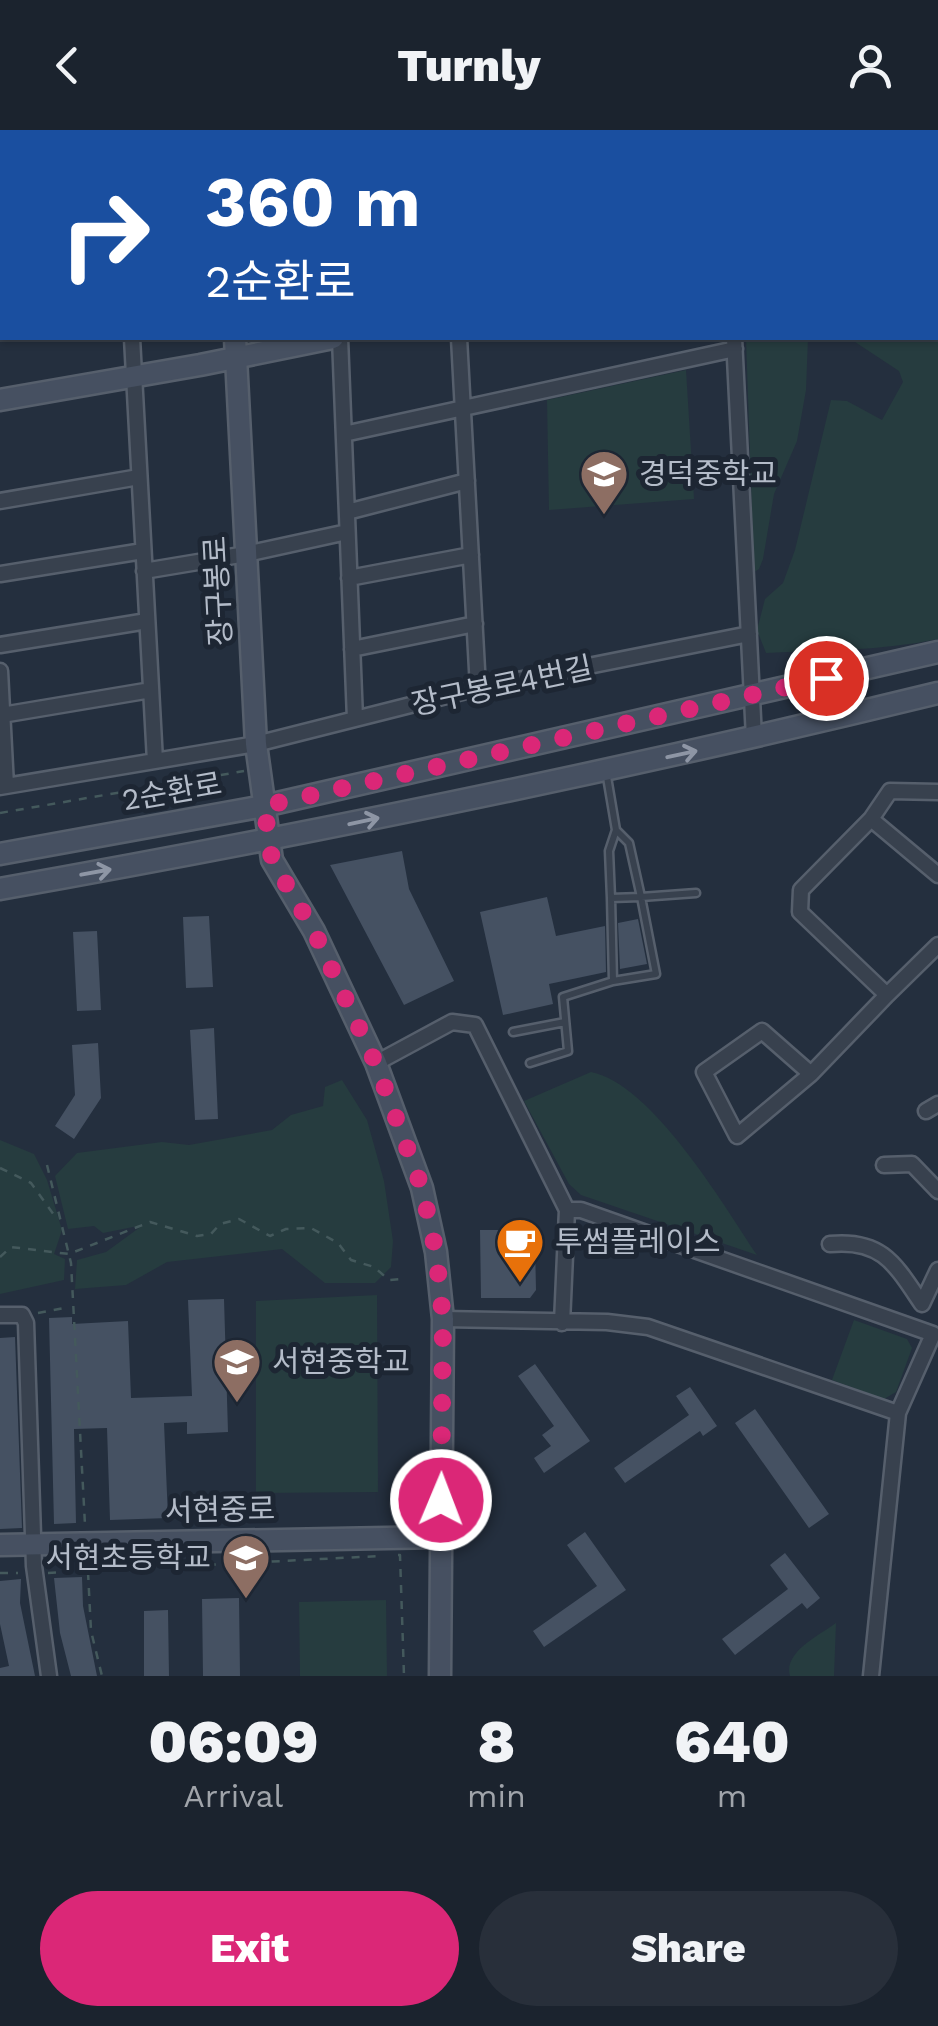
<!DOCTYPE html>
<html lang="en">
<head>
<meta charset="utf-8">
<style>
	:root { --surface:#1b232e; --page:#282f3a; --text:#f1f3f6; --muted:#a0a4aa; --line:#39404a; --accent:#db2777 }
	body { margin:0; font-family:"Work Sans","Noto Sans KR",sans-serif; background:var(--page); color:var(--text); height:100vh; display:flex; flex-direction:column; font-size:38px; white-space:nowrap }
	* { box-sizing:border-box; margin:0 }
	p { font-size:32px; color:var(--muted) }
	.icon { flex:none; width:55px; height:55px; fill:none; stroke:currentColor; stroke-width:2; stroke-linecap:round; stroke-linejoin:round }
	.map { position:relative; height:1546px; overflow:hidden }
	.panel { display:flex; flex-direction:column; background:var(--surface); flex:1 }
	.panel>* { flex:none }
	.hud { position:absolute; left:0px; top:0px; width:940px; height:210px; box-shadow:0 2px 8px #0004,0 0 0 2px var(--line); background:#1a4fa0; color:#fff; overflow:hidden }
	.pin { position:absolute; display:grid; place-items:center; width:85px; height:85px; color:#fff; margin:-42px; border:5px solid #fff; border-radius:50%; box-shadow:0 2px 10px #0007 }
	.me { position:absolute; width:110px; margin:-55px; rotate:1deg; stroke-linejoin:round; filter:drop-shadow(0 0 8px #0008) }
	.turn { display:flex; align-items:center; gap:35px; height:210px; padding:0 40px; font-size:45px }
	.turn .icon { width:130px; height:130px; stroke-width:2.5 }
	.turn b { display:block; font-size:70px; line-height:85px }
	.eta { display:flex; justify-content:space-evenly; align-items:center; height:170px; text-align:center }
	.eta b { font-size:60px; font-weight:800; line-height:70px }
	.button { display:flex; gap:20px; margin-top:auto; padding:20px 40px }
	.button a { flex:1; height:115px; border-radius:60px; background:var(--accent); color:#fff; font-size:40px; font-weight:800; line-height:115px; text-align:center }
	.button a+a { background:var(--page); color:var(--text) }
	header { display:flex; justify-content:space-between; align-items:center; height:130px; padding:0 40px; background:var(--surface); font-size:45px; font-weight:800 }
	.map>svg:first-child { display:block }
	.green { fill:#263c3f }
	.building { fill:#455162 }
	.lines { fill:none; stroke-linecap:round; stroke-linejoin:round }
	.lane-casing { stroke:#565f6c; stroke-width:11 }
	.street-casing { stroke:#565f6c; stroke-width:19 }
	.secondary-casing { stroke:#565f6c; stroke-width:25 }
	.path { stroke:#44595c; stroke-width:2.5; stroke-dasharray:8 8; stroke-linecap:butt }
	.lane { stroke:#38414e; stroke-width:6 }
	.street { stroke:#38414e; stroke-width:14 }
	.secondary { stroke:#465061; stroke-width:20 }
	.oneway { stroke:#8e96a5 }
	.route { stroke:#db2777; stroke-width:18; stroke-dasharray:0 32.4 }
	.labels { text-anchor:middle; stroke-width:10; stroke-linejoin:round; paint-order:stroke }
	.poi-label { font-size:30px; fill:#b4bcc9; stroke:#1d2633; text-anchor:start }
	.street-label { font-size:30px; fill:#b4bcc9; stroke:#1d2633 }
</style>
</head>
<body>
<header><svg class="icon" aria-label="back" viewBox="0 0 24 24"><path d="M15 5l-7 7 7 7"/></svg>Turnly<svg class="icon" aria-label="person" viewBox="0 0 24 24"><circle cx="12" cy="8" r="4"/><path d="M4 21q1-7 8-7t8 7"/></svg></header>
<div class="map">
<svg width="938" height="1546" viewBox="0 0 938 1546">
	<rect width="100%" height="100%" fill="#242f3e"/>
	<path class="green" d="M434,0h268l-268,2z
		M938,100v409c-57,12 -114,11 -172,14l-9,-23 8,-31 18,-16 12,-33 36,-150 16,1 35,19 21,-38 -4,-11 -50,-33h89z
		M746,208h62l-2,52 -9,51 -23,53 -11,65 -4,10 -5,3z
		M686,240l8,129 -145,11 -2,-110z
		M591,942c61,12 132,132 166,183l-176,-60 -12,-11 -45,-83z
		M342,950l25,40 17,61 9,60 -2,26 -16,16h-50l-43,-34 -115,13 -41,23 -51,4 2,-29 29,-8 37,-27 -40,8 -9,-7 -26,3 -13,-53 22,-23 85,-11 27,3 83,-15 19,-15 32,-9 2,-19z
		M0,1010l34,14 13,26 15,50 -8,24 11,5 -1,21 -64,14z
		M377,1165l1,197 -122,1v-192z
		M854,1190l53,19 5,9 -16,44 -12,7 -52,-19z
		M386,1470l1,76h-87l-1,-74z
		M836,1493l-2,53h-44c-7,-24 30,-41 46,-53z"/>
	<path class="building" d="M402,721l7,38 45,92 -50,24 -74,-140z
		M547,767l9,39 49,-10 1,46 -57,12 4,20 -50,11 -23,-103z
		M209,786l4,71 -27,1 -3,-71z
		M638,789l9,45 -27,5 -2,-46z
		M97,801l4,79 -24,1 -4,-79z
		M214,898l4,91 -23,1 -5,-90z
		M98,913l3,55 -27,41 -19,-13 20,-31 -3,-50z
		M480,1100h34l1,14h20l1,46 -6,8h-49z
		M224,1169l4,133 -41,2v-12l-23,1 4,95 -58,2 -3,-92 -33,1 2,94 -22,1 -5,-206 23,-1v7l56,-3 3,77 61,-2 -4,-96z
		M15,1207l7,191 -22,1v-191z
		M535,1234l55,77 -46,32 -10,-15 17,-12 -9,-11 12,-9 -36,-50z
		M690,1257l27,39 -14,10 -3,-5 -75,52 -11,-15 75,-53 -13,-19z
		M755,1279l74,105 -20,14 -74,-105z
		M585,1402l41,58 -82,57 -11,-16 64,-45 -30,-41z
		M785,1423l35,45 -13,11 -5,-6 -67,52 -13,-16 66,-50 -18,-24z
		M82,1447l1,29 14,70h-26l-11,-43 -6,-55z
		M21,1449l-1,24 15,73h-35v-8l9,-2 -9,-42v-43z
		M239,1468l1,78h-37l-1,-77z
		M168,1480l1,66h-25v-65z"/>
	<g class="lines">
		<g class="lane-casing">
			<path id="lane" d="M606,641l10,59 -7,21 2,47 30,-1 -12,-54 -13,-13
				M611,768l2,83 43,-7 -15,-77 55,-4
				M513,902l52,-10
				M530,933l38,-12 -5,-54 50,-16"/>
		</g>
		<g class="street-casing">
			<path id="street" d="M123,0v2
				M724,0v2
				M0,85l2,-1
				M0,168h2
				M132,208l23,423
				M340,208l15,381
				M459,208l19,350
				M734,208l20,400
				M344,304l391,-85
				M0,371l139,-24
				M347,382l120,-31
				M144,441l102,-17 101,-22
				M0,444l143,-23
				M349,448l122,-23
				M0,515l147,-24
				M352,519l123,-25
				M0,541l6,115
				M2,585l149,-25
				M0,657l256,-43 222,-56 271,-54
				M938,662l-48,-1 -19,28 -70,71 -1,22 87,83 51,-50
				M871,689l67,56
				M376,933l76,-41 23,3 92,185 -5,113
				M811,944l-49,-43 -58,41 33,64 74,-62 76,-79
				M926,981l12,-7
				M884,1035l28,-1 26,27
				M567,1080h14l352,124 -35,79
				M830,1114c52,-5 65,20 92,60l16,-34
				M0,1185h22l4,8 8,243 15,110
				M443,1189l164,3 41,5 250,86 -27,263"/>
		</g>
		<g class="secondary-casing">
			<path id="secondary" d="M226,0v2
				M235,208l21,406 16,116 42,71 62,132 46,125 14,64 7,67 -3,357
				M0,270l200,-35 133,-27
				M0,724l264,-48 674,-154
				M0,759c315,-56 628,-120 938,-196
				M0,1415l440,-8"/>
		</g>
		<path class="path" d="M0,683l244,-42
			M47,1035l24,98 14,262
			M0,1038l31,15 23,32 4,-1
			M0,1127l11,-10 58,7 81,-32 47,14 14,-2 9,-10 19,-5 31,17 16,-7 25,-1 27,15 13,17 23,7 15,13 12,-1
			M38,1183l31,-6
			M398,1425h2l4,121
			M88,1442l3,59 11,45
			M0,1443h18
			M48,1443l332,-17"/>
		<use href="#lane" class="lane"/>
		<use href="#street" class="street"/>
		<use href="#secondary" class="secondary"/>
	</g>
	<defs><path id="oneway-shaft" d="M-6 0H5M1.5-3L5.5 0L1.5 3" fill="none" stroke-width="1.6" stroke-linecap="round" stroke-linejoin="round" transform="scale(2.5)"/></defs>
	<g class="oneway">
		<use href="#oneway-shaft" transform="translate(682 624) rotate(-12)"/>
		<use href="#oneway-shaft" transform="translate(364 691) rotate(-12)"/>
		<use href="#oneway-shaft" transform="translate(96 742) rotate(-10)"/>
	</g>
	<g class="lines">
		<path class="route" d="M441,1370l2,-181 -7,-67 -14,-64 -46,-124 -62,-133 -42,-71 -8,-54 562,-128"/>
	</g>
	<defs>
		<g id="school-pin" transform="scale(2.5)"><path d="M0 17L-7.5 6A9.5 9.5 0 1 1 7.5 6Z" fill="#8d6e63" stroke="#1d2633"/><path d="M0-5L7-2L0 1L-7-2ZM-4 1L0 2.5L4 1V4Q0 6-4 4Z" fill="#fff"/></g>
		<g id="cafe-pin" transform="scale(2.5)"><path d="M0 17L-7.5 6A9.5 9.5 0 1 1 7.5 6Z" fill="#e8710a" stroke="#1d2633"/><path d="M-5.5-4.5H6V0H3Q3 3.5 0 3.5H-2.5Q-5.5 3.5-5.5 0ZM3-3.2v2h1.7v-2ZM-6 4.5H4V6H-6Z" fill="#fff"/></g>
	</defs>
	<g fill-rule="evenodd">
		<use href="#school-pin" x="604" y="344"/>
		<use href="#cafe-pin" x="520" y="1112"/>
		<use href="#school-pin" x="237" y="1232"/>
		<use href="#school-pin" x="246" y="1428"/>
	</g>
	<g class="labels">
		<g class="poi-label">
			<text x="639" y="354">경덕중학교</text>
			<text x="555" y="1122">투썸플레이스</text>
			<text x="272" y="1242">서현중학교</text>
			<text x="211" y="1438" text-anchor="end">서현초등학교</text>
		</g>
		<g class="street-label">
			<text transform="translate(218 461) rotate(-93)" y="10">장구봉로</text>
			<text transform="translate(502 556) rotate(-12)" y="10">장구봉로4번길</text>
			<text transform="translate(172 662) rotate(-10)" y="10">2순환로</text>
			<text transform="translate(220 1380) rotate(-1)" y="10">서현중로</text>
		</g>
	</g>
</svg>
<div class="pin" style="left:826px;top:548px;background:#d93025"><svg class="icon" aria-label="arrive" viewBox="0 0 24 24"><path d="M6 21V4h12l-3 4 3 4H6"/></svg></div>
<svg class="me" style="left:441px;top:1370px" viewBox="-20 -20 40 40"><circle r="17" fill="#db2777" stroke="#fff" stroke-width="3"/><path d="M0-11L8 9 0 5-8 9z" fill="#fff"/></svg>
<div class="hud">
<div class="turn"><svg class="icon" aria-label="right" viewBox="0 0 24 24"><path d="M7 20v-9h11M14 6l5 5-5 5"/></svg><div><b>360 m</b>2순환로</div></div>
</div>
</div>
<section class="panel">
<div class="eta">
<div><b>06:09</b><p>Arrival</p></div>
<div><b>8</b><p>min</p></div>
<div><b>640</b><p>m</p></div>
</div>
<div class="button"><a>Exit</a><a>Share</a></div>
</section>
</body>
</html>
